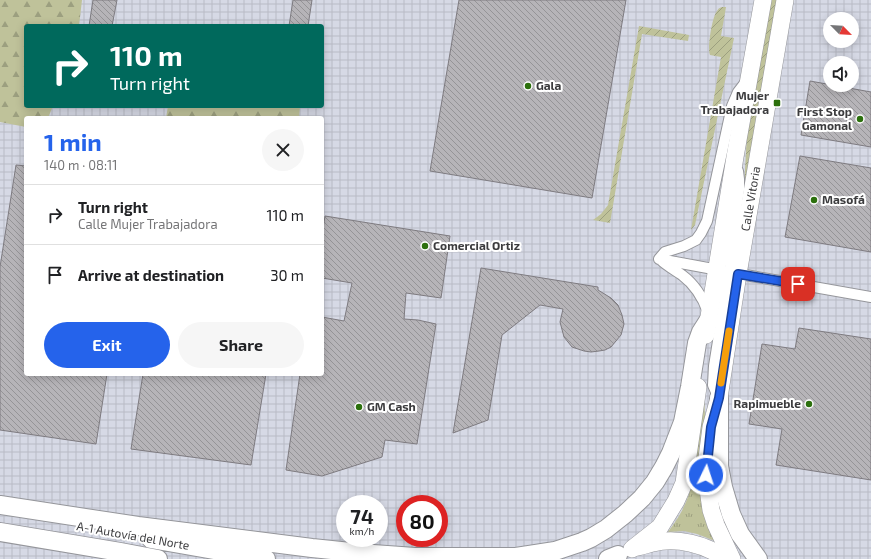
<!DOCTYPE html>
<html lang="en">
<head>
<meta charset="utf-8">
<style>
	:root { --surface:#fff; --page:#f6f6f6; --text:#202124; --muted:#757577; --line:#e0e0e0; --accent:#2563eb }
	body { margin:0; font-family:"Exo 2",sans-serif; background:var(--page); color:var(--text); height:100vh; display:flex; flex-direction:column; font-size:15px; white-space:nowrap }
	* { box-sizing:border-box; margin:0 }
	p { font-size:13px; color:var(--muted) }
	.icon { flex:none; width:22px; height:22px; fill:none; stroke:currentColor; stroke-width:2; stroke-linecap:round; stroke-linejoin:round }
	.map { position:relative; flex:1; overflow:hidden }
	.sheet { position:absolute; left:24px; top:116px; width:300px; height:260px; display:flex; flex-direction:column; background:var(--surface); border-radius:4px; box-shadow:0 2px 10px #0003 }
	.sheet>* { flex:none }
	.top-card { position:absolute; left:24px; top:24px; width:300px; height:84px; border-radius:4px; box-shadow:0 2px 10px #0003; background:#00695c; color:#fff; overflow:hidden }
	.needle { width:26px; rotate:114deg }
	.tools { position:absolute; left:823px; top:12px; display:grid; gap:8px }
	.tools a { display:grid; place-items:center; width:36px; height:36px; border-radius:50%; background:var(--surface); box-shadow:0 2px 10px #0003; font-size:20px }
	.speed { position:absolute; left:336px; top:495px; display:flex; gap:8px; font-size:20px; font-weight:700; text-align:center }
	.speed>* { display:grid; place-content:center; width:52px; height:52px; border-radius:50%; background:var(--surface); box-shadow:0 2px 10px #0003; line-height:1 }
	.speed small { font-size:10px; font-weight:400 }
	.speed .limit { border:6px solid #d22; background:#fff; color:#111 }
	.pin { position:absolute; display:grid; place-items:center; width:34px; height:34px; color:#fff; margin:-17px; border-radius:8px; box-shadow:0 2px 6px #0006 }
	.me { position:absolute; width:44px; margin:-22px; rotate:4deg; stroke-linejoin:round; filter:drop-shadow(0 0 3px #0008) }
	.turn { display:flex; align-items:center; gap:14px; height:84px; padding:0 20px; font-size:18px }
	.turn .icon { width:52px; height:52px; stroke-width:2.5 }
	.turn b { display:block; font-size:28px; line-height:34px }
	.round { display:grid; place-items:center; flex:none; width:42px; height:42px; border-radius:21px; background:var(--page) }
	.summary { display:flex; align-items:center; justify-content:space-between; height:68px; padding:0 20px }
	h1 { font-size:24px; font-weight:700; line-height:30px; color:var(--accent) }
	.action { display:flex; gap:8px; margin-top:auto; padding:8px 20px }
	.action a { flex:1; height:46px; border-radius:24px; background:var(--accent); color:#fff; font-size:16px; font-weight:700; line-height:46px; text-align:center }
	.action a+a { background:var(--page); color:var(--text) }
	ul { padding:0; list-style:none }
	li { display:flex; align-items:center; gap:12px; height:60px; padding:0 20px; border-top:1px solid var(--line) }
	li div { flex:1 }
	li b { display:block; font-size:15px }
	li em { font-style:normal }
	.map>svg:first-child { display:block }
	.industrial { fill:url(#industrial-grid); fill-rule:evenodd }
	.grass { fill:url(#grass-tufts) }
	.forest { fill:url(#forest-firs) }
	.garden { fill:url(#garden-furrows) }
	.building { fill:url(#building-back-hatch); stroke:#7e7b80 }
	.lines { fill:none; stroke-linecap:round; stroke-linejoin:round }
	.minor-casing { stroke:#95969b; stroke-width:12 }
	.trunk-casing { stroke:#95969b; stroke-width:18 }
	.motorway-casing { stroke:#95969b; stroke-width:20 }
	.minor { stroke:#fff; stroke-width:10 }
	.trunk { stroke:#fff; stroke-width:17 }
	.motorway { stroke:#fff; stroke-width:18 }
	.route-casing { stroke:#184099; stroke-width:10 }
	.route { stroke:#2563eb; stroke-width:7 }
	.slow { stroke:#f59e0b; stroke-width:7 }
	.poi-dot { fill:#2c700d; stroke:#fff; stroke-width:1.5 }
	.labels { text-anchor:middle; stroke-width:4; stroke-linejoin:round; paint-order:stroke }
	.poi-label { font-size:12px; font-weight:bold; fill:#3c3c3e; stroke:#fff; text-anchor:start }
	.street-label { font-size:12px; fill:#3c3c3e; stroke:#fff }
</style>
</head>
<body>
<div class="map">
<svg width="871" height="559" viewBox="0 0 871 559">
	<defs>
		<pattern id="industrial-grid" width="8" height="8" patternUnits="userSpaceOnUse"><rect width="8" height="8" fill="#d6d9e5"/><path d="M0 4h8M4 0v8" fill="none" stroke="#b9bbc6"/></pattern>
		<pattern id="grass-tufts" width="24" height="20" patternUnits="userSpaceOnUse"><rect width="24" height="20" fill="#bfc29a"/><path d="M3 7l-1-3M5 7V3M7 7l1-3M15 17l-1-3M17 17v-4M19 17l1-3" fill="none" stroke="#9c9f7f"/></pattern>
		<pattern id="forest-firs" width="22" height="20" patternUnits="userSpaceOnUse"><rect width="22" height="20" fill="#bfc29a"/><path d="M5 1l3.5 6h-7zM16 11l3.5 6h-7z" fill="#9c9f7f"/></pattern>
		<pattern id="garden-furrows" width="10" height="10" patternUnits="userSpaceOnUse"><rect width="10" height="10" fill="#bfc29a"/><path d="M-1 1l2-2M0 10L10 0M9 11l2-2" fill="none" stroke="#9c9f7f"/></pattern>
		<pattern id="building-back-hatch" width="6" height="6" patternUnits="userSpaceOnUse"><rect width="6" height="6" fill="#b6b4b8"/><path d="M-1 5l2 2M0 0l6 6M5-1l2 2" fill="none" stroke="#959497"/></pattern>
	</defs>
	<rect width="100%" height="100%" fill="#e4e5ea"/>
	<path class="industrial" d="M0,0h871v559h-871zM830,19h22v22h-22zM26,26h296v80h-296zM830,63h22v22h-22zM26,118h296v256h-296zM345,504h34v34h-34zM405,504h34v34h-34z"/>
	<path class="grass" d="M704,394l1,22 10,125 -18,-7 -13,-3 -16,1c11,-15 16,-23 22,-41z"/>
	<path class="forest" d="M0,0h82l-3,26h-53v80h27l-5,12h-22v9l-26,-5z
		M168,106h132l-1,12h-133z"/>
	<path class="garden" d="M771,0h6l-33,188 3,-55z
		M722,7h4l-5,29 13,2 -39,187 -4,5 30,-173 -11,-2c-3,-6 2,-38 7,-44 2,-3 2,-3 5,-4z
		M639,26l50,9 -1,6 -46,-7 -32,189 -17,-3 8,-6 7,-9z"/>
	<path class="building" d="M93,0h24l-5,26h-23z
		M293,0h19l-4,26h-19z
		M459,0h167l-34,198 -162,-27z
		M810,81l61,11v55l-70,-12z
		M800,156l71,12v84l-86,-15z
		M16,165l10,1v208h81l-11,70 -96,-14v-163z
		M325,216l125,20 -9,62 -35,-5 -2,26 14,1 18,4 -19,120 -32,-4 -3,17 -60,19 -36,-6 14,-96h22v-57l22,4 8,-38 -30,-5v-43z
		M481,268l117,19v3l13,8 7,7 4,10 2,9 -3,11 -10,12 -6,3 -6,1 -8,1 -7,-1 -12,-4 -8,-10 -4,-15 3,-13 -23,-4 -38,30 -14,85 -35,13z
		M799,328l72,11v141l-95,-15 6,-36 -33,-5 13,-80 33,5z
		M143,374h123l-15,91 -120,-16z"/>
	<g class="lines">
		<g class="minor-casing">
			<path id="minor" d="M738,171l1,8v11l-10,66 1,7 8,11
				M659,259l6,-7 19,-6 12,-6 5,-7 6,-12 25,-115 6,-14 7,-9
				M659,259l92,17 120,21
				M661,260c6,6 14,10 21,15 12,9 21,23 26,37
				M716,392l-3,-7 1,-19 12,-75c0,-12 -2,-14 -10,-22"/>
		</g>
		<g class="trunk-casing">
			<g id="trunk">
				<path d="M706,335l29,-178 28,-157"/>
				<path d="M638,547c5,-1 10,-3 15,-4 23,-6 53,1 72,16"/>
				<path d="M632,549l28,-22 16,-26 8,-18 14,-96"/>
				<path id="s1" d="M732,559l-16,-34 -5,-15 -5,-35 1,-17 4,-31 8,-29 19,-124 47,-274"/>
			</g>
		</g>
		<g class="motorway-casing">
			<path id="motorway" d="M719,398v68l4,21 8,27 9,20 18,25
				M0,505l138,21 174,22 58,6
				M0,532l120,20 38,7
				M151,539l115,20
				M359,553l56,4h101l39,-6 27,-9 9,-4 15,-9 19,-15 17,-16 13,-16 9,-15 7,-14 12,-31 7,-35 7,-44 4,-11 7,-11
				M608,559l10,-4"/>
		</g>
		<use href="#minor" class="minor"/>
		<use href="#trunk" class="trunk"/>
		<use href="#motorway" class="motorway"/>
	</g>
	<g class="lines">
		<g class="route-casing">
			<path id="route" d="M706,475l5,-48 8,-29 19,-124 60,10"/>
		</g>
		<use href="#route" class="route"/>
		<path class="slow" d="M721,383l8,-52"/>
	</g>
	<g class="poi-dot">
		<circle cx="528" cy="86" r="4"/>
		<rect x="773" y="99" width="8" height="8" rx="2"/>
		<circle cx="860" cy="119" r="4"/>
		<circle cx="814" cy="200" r="4"/>
		<circle cx="425" cy="246" r="4"/>
		<circle cx="809" cy="404" r="4"/>
		<circle cx="359" cy="407" r="4"/>
	</g>
	<g class="labels">
		<g class="poi-label">
			<text x="536" y="90">Gala</text>
			<text x="769" y="100" text-anchor="end">Mujer<tspan x="769" dy="14">Trabajadora</tspan></text>
			<text x="852" y="116" text-anchor="end">First Stop<tspan x="852" dy="14">Gamonal</tspan></text>
			<text x="822" y="204">Masofá</text>
			<text x="433" y="250">Comercial Ortiz</text>
			<text x="801" y="408" text-anchor="end">Rapimueble</text>
			<text x="367" y="411">GM Cash</text>
		</g>
		<g class="street-label">
			<text dy="4" stroke="none"><textPath href="#s1" startOffset="369">Calle Vitoria</textPath></text>
			<text transform="translate(133 536) rotate(10)" y="4">A-1 Autovía del Norte</text>
		</g>
	</g>
</svg>
<div class="tools">
<a><svg class="needle" viewBox="-14 -14 28 28"><path d="M0-13l5 13h-10z" fill="#e53935"/><path d="M0 13l5-13h-10z" fill="#757577"/></svg></a>
<a><svg class="icon" aria-label="sound" viewBox="0 0 24 24"><path d="M4 9h4l5-4v14l-5-4H4zM17 9q2 3 0 6"/></svg></a>
</div>
<div class="speed"><div>74<small>km/h</small></div><div class="limit">80</div></div>
<div class="pin" style="left:798px;top:284px;background:#d93025"><svg class="icon" aria-label="arrive" viewBox="0 0 24 24"><path d="M6 21V4h12l-3 4 3 4H6"/></svg></div>
<svg class="me" style="left:706px;top:475px" viewBox="-20 -20 40 40"><circle r="17" fill="#2563eb" stroke="#fff" stroke-width="3"/><path d="M0-11L8 9 0 5-8 9z" fill="#fff"/></svg>
<div class="top-card">
<div class="turn"><svg class="icon" aria-label="right" viewBox="0 0 24 24"><path d="M7 20v-9h11M14 6l5 5-5 5"/></svg><div><b>110 m</b>Turn right</div></div>
</div>
<section class="sheet">
<div class="summary"><div><h1>1 min</h1><p>140 m · 08:11</p></div><a class="round"><svg class="icon" aria-label="close" viewBox="0 0 24 24"><path d="M6 6l12 12M18 6L6 18"/></svg></a></div>
<ul>
<li><svg class="icon" aria-label="right" viewBox="0 0 24 24"><path d="M7 20v-9h11M14 6l5 5-5 5"/></svg><div><b>Turn right</b><p>Calle Mujer Trabajadora</p></div><em>110 m</em></li>
<li><svg class="icon" aria-label="arrive" viewBox="0 0 24 24"><path d="M6 21V4h12l-3 4 3 4H6"/></svg><div><b>Arrive at destination</b></div><em>30 m</em></li>
</ul>
<div class="action"><a>Exit</a><a>Share</a></div>
</section>
</div>
</body>
</html>
